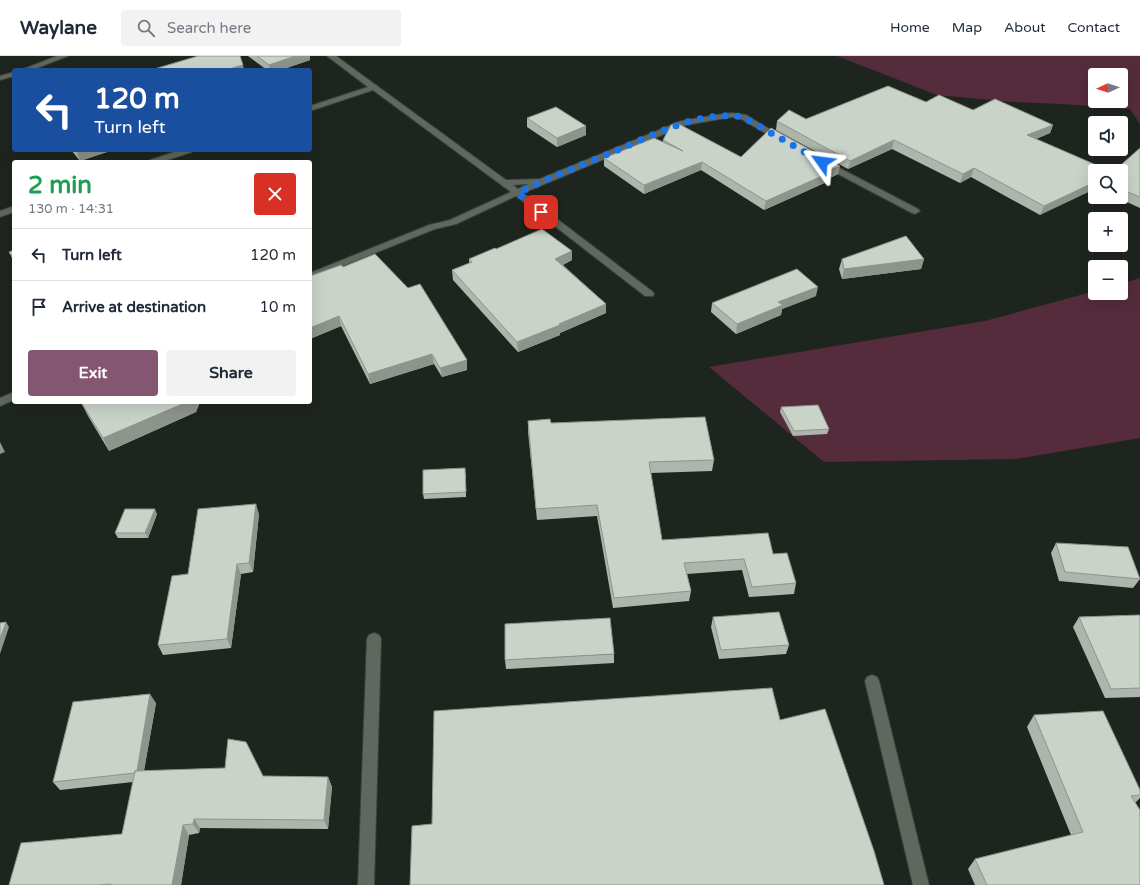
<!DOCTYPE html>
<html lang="en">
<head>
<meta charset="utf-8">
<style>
	:root { --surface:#fff; --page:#f2f2f3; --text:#1f2937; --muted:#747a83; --line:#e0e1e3; --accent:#845672 }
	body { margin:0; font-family:"Varela Round",sans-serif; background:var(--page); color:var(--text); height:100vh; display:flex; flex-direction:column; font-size:15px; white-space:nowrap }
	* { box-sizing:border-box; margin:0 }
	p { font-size:13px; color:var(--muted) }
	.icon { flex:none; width:22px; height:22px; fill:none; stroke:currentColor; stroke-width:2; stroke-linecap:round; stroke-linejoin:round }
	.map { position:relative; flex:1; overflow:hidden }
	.details { position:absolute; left:12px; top:104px; width:300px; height:244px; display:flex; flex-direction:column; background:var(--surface); border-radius:4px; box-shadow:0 4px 16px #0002 }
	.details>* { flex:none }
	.top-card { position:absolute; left:12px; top:12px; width:300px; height:84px; border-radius:4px; box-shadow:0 4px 16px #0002; background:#1a4fa0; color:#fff; overflow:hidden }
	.needle { width:26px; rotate:266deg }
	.controls { position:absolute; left:1088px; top:12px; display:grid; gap:8px }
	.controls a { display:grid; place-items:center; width:40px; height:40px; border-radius:4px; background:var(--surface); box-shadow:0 4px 16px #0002; font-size:20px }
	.pin { position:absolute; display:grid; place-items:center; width:34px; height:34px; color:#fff; margin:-17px; border-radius:8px; box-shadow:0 2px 6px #0006 }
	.me { position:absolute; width:44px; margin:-22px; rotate:301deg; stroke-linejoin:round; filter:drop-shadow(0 0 3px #0008) }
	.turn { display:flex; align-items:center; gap:14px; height:84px; padding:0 16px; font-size:18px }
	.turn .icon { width:52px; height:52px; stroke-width:2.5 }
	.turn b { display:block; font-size:28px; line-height:34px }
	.round { display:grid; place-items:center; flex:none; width:42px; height:42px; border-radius:4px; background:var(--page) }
	.overview { display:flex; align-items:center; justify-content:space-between; height:68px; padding:0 16px }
	h1 { font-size:24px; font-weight:700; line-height:30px; color:#1e9e55 }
	.cta { display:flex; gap:8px; margin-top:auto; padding:8px 16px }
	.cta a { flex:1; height:46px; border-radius:4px; background:var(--accent); color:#fff; font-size:16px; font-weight:700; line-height:46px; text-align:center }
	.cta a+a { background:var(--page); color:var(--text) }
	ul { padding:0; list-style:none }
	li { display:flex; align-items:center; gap:12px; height:52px; padding:0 16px; border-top:1px solid var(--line) }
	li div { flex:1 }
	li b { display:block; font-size:15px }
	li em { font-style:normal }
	header { display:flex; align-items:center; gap:24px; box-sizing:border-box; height:56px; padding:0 20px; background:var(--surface); border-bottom:1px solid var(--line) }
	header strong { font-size:19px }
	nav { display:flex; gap:22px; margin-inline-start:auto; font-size:14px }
	.search { width:280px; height:36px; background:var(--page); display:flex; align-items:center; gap:10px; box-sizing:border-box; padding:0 14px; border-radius:4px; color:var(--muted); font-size:15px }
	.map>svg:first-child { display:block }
	.green { fill:#552c3c; fill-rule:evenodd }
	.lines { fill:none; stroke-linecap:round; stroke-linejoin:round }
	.street-casing { stroke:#3b413b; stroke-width:2 }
	.street { fill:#5f675e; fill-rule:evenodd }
	.wall { fill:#adb5ac }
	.shaded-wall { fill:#8d948c }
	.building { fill:#c9d3c8; stroke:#8d948c }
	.route { stroke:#1a73e8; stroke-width:7; stroke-dasharray:0 12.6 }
</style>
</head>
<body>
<header>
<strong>Waylane</strong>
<div class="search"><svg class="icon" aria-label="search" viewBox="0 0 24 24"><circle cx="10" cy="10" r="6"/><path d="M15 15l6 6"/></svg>Search here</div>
<nav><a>Home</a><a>Map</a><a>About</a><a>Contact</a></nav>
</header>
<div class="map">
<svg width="1140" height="829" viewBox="0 0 1140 829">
	<rect width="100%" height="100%" fill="#1e251e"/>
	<path class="green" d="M837,0h303v68l-10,-15 -68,-5 -49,-2 -76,-7zM1095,19h26v26h-26z
		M1140,222v160l-124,21 -192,3 -115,-95 276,-46 110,-30v2h26v-9z"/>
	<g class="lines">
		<g class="street-casing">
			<path id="street" d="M57,0h11l-36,14h-11z
				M327,0h9l170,124 34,-1 141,-58 35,-6 16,-2 14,2 40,24 -1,2h-6l-38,-22 -9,-2 -46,8 -163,68 130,99 1,2 -1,2h-8l-129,-100 -60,28 -21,5 -125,50v-6l119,-48 21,-5 61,-28 -138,-102 -63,21v-5l58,-19zM528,128l-10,5 -5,-4z
				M14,16v4l-14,4v-4z
				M181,94h12l-1,2 -31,10h-12l1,-2z
				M824,104l94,49 2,2 -5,3 -3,-1 -91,-48 -1,-2 1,-2z
				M14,150v6l-14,5v-6z
				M14,336v8l-14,6v-8z
				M374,577l5,2 2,4 -7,246h-16l9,-246 2,-4z
				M872,619l5,2 2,4 50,204h-16l-48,-204 2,-4z"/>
		</g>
		<use href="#street" class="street"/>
	</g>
	<path class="wall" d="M248,0h62v4l-29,10h-14z
		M926,46l47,8 80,15 -3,8 -14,6 74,32 -70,44 -69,-38 -11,6 -68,-34 -44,20 -72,-39 1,-9 29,-2z
		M527,62l59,17 -29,12 -30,-20z
		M663,84l78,17 97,17 -8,4 -1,3 -65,29 -63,-40 -57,24 -40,-28v-8l59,-16z
		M1140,92v60l-24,-11h5v-26z
		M71,94h42l-33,11z
		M496,193l76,11 -9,5 43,39v9l-46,20v2l-42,17 -65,-72 -1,-10 17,-6v-5z
		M14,194v12l-5,-10z
		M842,203h82l-3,10 -79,10 -3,-10z
		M343,211l124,103 -25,7 -8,-13 -64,20 -29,-58 -31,13v-63z
		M816,240l-34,13 -1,6 -45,19 -25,-22 1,-9z
		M86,346h114l-4,10 -87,39 -21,-35 -6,-12z
		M781,351l48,22 -2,5 -34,2 -13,-24z
		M528,365l23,2 163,37 -2,11 -61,2 11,67 111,14 23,29 -2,11 -45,3 -7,-27 -55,4 4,17 -2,10 -76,7 -16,-92 -60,4 -9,-88z
		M466,417v24l-42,2 -1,-5z
		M157,458l-9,24h-30l-3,-5z
		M259,458l-6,58 -12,2 -10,74 -68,7 -5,-10 30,-71z
		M1056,487l84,36 -7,9 -74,-7 -8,-28z
		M1140,559v82l-35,1 -32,-71 6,-10z
		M713,561l76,28 -3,9 -67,5 -8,-32z
		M614,598v9l-108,6 -1,-9z
		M156,647l-12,68 119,5 65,1 4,10 -4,42 -128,-1 -1,5 -10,2 -8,50h-172l113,-51 11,-52 -73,8 -7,-8z
		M1034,659l106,75v8l-5,5 5,82h-165l-7,-16 7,-10 96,-24 -44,-108z"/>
	<path class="shaded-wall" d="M295,0h15v4l-29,10h-11l-1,-5z
		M243,9l1,5h-18z
		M1053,69l-3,8 -26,11 3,-9z
		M586,70v9l-29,12v-9z
		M894,84l-2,9 -44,20 2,-8z
		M82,94h31l-33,11 -3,-9z
		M702,106l-1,8 -57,24v-9z
		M840,110l-2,8 -8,4 -1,3 -65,29 2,-9z
		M974,112l-3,9 -11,6 3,-9z
		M1095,126v7l-55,26 4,-9z
		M572,195v9l-16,8 -1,-9z
		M924,203l-3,10 -79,10 2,-10z
		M818,231l-2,9 -34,13 -1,6 -45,19 1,-10 41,-22z
		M606,248v9l-46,20v2l-42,17 -1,-10z
		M339,260l2,10 -31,13v-11z
		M432,298l2,10 -64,20 -2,-10z
		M467,304v10l-25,7 -2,-9z
		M187,346h13l-4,10 -87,39 -6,-13z
		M0,386l5,10 -5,2z
		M256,448l3,10 -6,58 -4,-9z
		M155,453l2,5 -9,24 -3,-5z
		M237,508l4,10 -10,74 -4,-9z
		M6,566l3,5 -9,27v-15z
		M150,638l6,9 -14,78 -6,-9z
		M328,721l4,10 -4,42 -4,-9z
		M194,763l6,9 -1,5 -6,-9z
		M183,769l6,10 -8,50h-9z"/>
	<path class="building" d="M198,0h42l3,9 -17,5h-75z
		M257,0h38l-26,9z
		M888,30l38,16 13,-7 34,15 22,-11 58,26 -26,10 83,36h-15v11l-51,24 -70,-38 -11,6 -69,-34 -44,21 -73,-40 12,-11 17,9z
		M556,51l30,19 -29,12 -30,-20z
		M677,67l64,34 30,-29 69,38 -12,5 3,1 -65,29 -64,-39 -58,23 -40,-27 50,-20 29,13 -20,-11 8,-15z
		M1140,92v49l-19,-8v-18h-7z
		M75,94h7l-5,2z
		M542,173l30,22 -17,8 51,45 -47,20 1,1 -43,17 -65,-72 20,-8 -3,-3 26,-11 1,1z
		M906,180l18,23 -80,10 -2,-10z
		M14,194v9l-5,-7z
		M375,198l33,34 12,-4 47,76 -27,8 -8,-14 -64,20 -29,-58 -29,12v-52l31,-11 2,2z
		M797,213l21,18 -40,15 5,3 -46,19 -25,-21z
		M86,346h101l-84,36 -21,-34z
		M818,349l11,24 -35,2 -13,-24z
		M705,361l9,43 -65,2 13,78 106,-7 5,21 14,-1 9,30 -44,4 -8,-28 -60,4 7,28 -77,7 -17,-93 -61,4 -8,-88 22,-2 1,4z
		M465,412l1,24 -43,2v-24z
		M256,448l-7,59 -12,1 -10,75 -69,6 14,-69 16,-2 10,-65z
		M125,453h30l-10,24h-30z
		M1056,487l72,4 12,32 -75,-7z
		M779,556l10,33 -68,5 -8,-33z
		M1140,559v73l-29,1 -32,-72z
		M610,562l4,36 -109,6v-36z
		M6,566l-6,17v-16z
		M772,632l8,32 45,-11 49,142 10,34h-474l2,-59 20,-2 2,-113z
		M150,638l-13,77h-2v2l-82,9 20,-80z
		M1103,655l37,79v5l-9,1 9,14v75h-153l-12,-26 108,-27 -49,-117z
		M228,683l18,3 17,34 65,1 -4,43 -130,-1 -1,5 -10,1 -11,60h-61v-1l-13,1h-89l12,-42 101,-9 13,-63 90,-3z"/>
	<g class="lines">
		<path class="route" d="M541,156l-23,-19c31,-15 63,-28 95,-41 41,-17 85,-42 130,-35l79,45"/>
	</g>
</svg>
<div class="controls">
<a><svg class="needle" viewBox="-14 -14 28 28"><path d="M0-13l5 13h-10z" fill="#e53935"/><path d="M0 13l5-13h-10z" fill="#747a83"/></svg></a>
<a><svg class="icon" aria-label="sound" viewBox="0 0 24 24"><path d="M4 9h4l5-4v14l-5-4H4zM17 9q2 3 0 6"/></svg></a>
<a><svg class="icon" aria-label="search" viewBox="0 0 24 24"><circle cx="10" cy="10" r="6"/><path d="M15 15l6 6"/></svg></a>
<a>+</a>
<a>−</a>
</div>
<div class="pin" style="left:541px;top:156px;background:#d93025"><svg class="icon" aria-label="arrive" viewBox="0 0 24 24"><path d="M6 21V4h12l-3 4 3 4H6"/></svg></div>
<svg class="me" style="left:822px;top:106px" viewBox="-20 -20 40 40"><path d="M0-17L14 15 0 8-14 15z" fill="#1a73e8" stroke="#fff" stroke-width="4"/></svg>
<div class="top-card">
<div class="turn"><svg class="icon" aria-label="left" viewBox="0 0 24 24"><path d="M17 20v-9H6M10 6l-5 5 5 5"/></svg><div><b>120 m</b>Turn left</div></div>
</div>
<section class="details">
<div class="overview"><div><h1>2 min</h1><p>130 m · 14:31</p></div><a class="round" style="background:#d93025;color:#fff"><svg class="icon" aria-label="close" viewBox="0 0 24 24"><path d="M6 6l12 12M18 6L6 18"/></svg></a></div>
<ul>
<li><svg class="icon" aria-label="left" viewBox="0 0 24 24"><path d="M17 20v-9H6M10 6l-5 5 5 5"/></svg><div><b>Turn left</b></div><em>120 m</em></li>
<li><svg class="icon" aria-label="arrive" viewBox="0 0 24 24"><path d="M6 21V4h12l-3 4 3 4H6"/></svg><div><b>Arrive at destination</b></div><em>10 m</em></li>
</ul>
<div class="cta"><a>Exit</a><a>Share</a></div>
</section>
</div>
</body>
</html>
